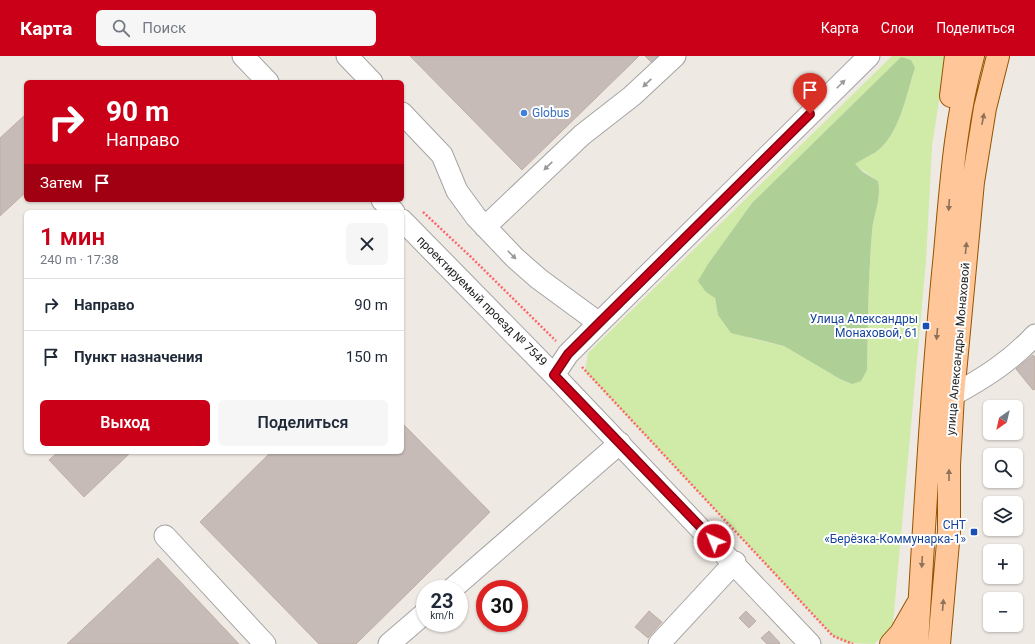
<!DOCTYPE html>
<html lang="ru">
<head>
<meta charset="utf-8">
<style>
	:root { --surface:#fff; --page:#f6f6f7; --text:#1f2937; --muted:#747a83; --line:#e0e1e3; --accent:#ca0018 }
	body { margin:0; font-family:Roboto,sans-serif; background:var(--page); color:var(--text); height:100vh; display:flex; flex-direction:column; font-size:15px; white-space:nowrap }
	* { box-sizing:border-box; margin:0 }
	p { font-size:13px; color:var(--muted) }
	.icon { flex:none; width:22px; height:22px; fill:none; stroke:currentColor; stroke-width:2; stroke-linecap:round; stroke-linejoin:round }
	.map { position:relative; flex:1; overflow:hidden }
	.details { position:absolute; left:24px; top:154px; width:380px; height:244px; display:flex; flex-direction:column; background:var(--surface); border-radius:6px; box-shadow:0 1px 3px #0004 }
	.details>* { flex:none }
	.banner { position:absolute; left:24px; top:24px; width:380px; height:122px; border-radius:6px; box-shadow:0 1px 3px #0004; background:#ca0018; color:#fff; overflow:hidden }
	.needle { width:26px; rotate:214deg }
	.tools { position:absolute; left:983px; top:344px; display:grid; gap:8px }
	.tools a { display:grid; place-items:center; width:40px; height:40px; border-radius:6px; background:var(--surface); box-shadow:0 1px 3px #0004; font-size:20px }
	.speed { position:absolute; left:416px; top:524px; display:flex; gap:8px; font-size:20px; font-weight:700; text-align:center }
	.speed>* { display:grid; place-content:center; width:52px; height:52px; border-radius:50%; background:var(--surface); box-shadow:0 1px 3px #0004; line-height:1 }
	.speed small { font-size:10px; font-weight:400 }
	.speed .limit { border:6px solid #d22; background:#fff; color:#111 }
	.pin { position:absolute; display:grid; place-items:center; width:34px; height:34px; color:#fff; margin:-41px -17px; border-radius:50% 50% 50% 0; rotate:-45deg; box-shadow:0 0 4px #0007 }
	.pin .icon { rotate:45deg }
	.me { position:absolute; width:44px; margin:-22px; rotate:316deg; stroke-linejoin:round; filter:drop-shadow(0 0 3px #0008) }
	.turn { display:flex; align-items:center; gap:14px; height:84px; padding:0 16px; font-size:18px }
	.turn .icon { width:52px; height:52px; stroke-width:2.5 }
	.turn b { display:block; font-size:28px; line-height:34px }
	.then { display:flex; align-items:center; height:38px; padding:0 16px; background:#0003; gap:8px; font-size:15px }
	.round { display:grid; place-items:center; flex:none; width:42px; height:42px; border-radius:6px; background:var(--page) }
	.summary { display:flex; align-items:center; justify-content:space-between; height:68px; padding:0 16px }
	h1 { font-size:24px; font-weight:600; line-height:30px; color:var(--accent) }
	.primary-button { display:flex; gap:8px; margin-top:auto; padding:8px 16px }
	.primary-button a { flex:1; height:46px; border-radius:6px; background:var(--accent); color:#fff; font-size:16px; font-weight:600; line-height:46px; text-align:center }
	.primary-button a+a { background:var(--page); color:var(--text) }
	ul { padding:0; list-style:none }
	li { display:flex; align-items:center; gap:12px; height:52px; padding:0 16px; border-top:1px solid var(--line) }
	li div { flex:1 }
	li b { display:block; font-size:15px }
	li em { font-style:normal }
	header { display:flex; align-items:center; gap:24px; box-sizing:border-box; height:56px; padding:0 20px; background:var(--accent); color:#fff }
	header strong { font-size:19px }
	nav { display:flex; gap:22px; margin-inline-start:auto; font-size:14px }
	.search { width:280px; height:36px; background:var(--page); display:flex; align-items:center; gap:10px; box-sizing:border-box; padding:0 14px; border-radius:6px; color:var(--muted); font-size:15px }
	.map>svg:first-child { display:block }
	.grass { fill:#d0eaa7; fill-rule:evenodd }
	.forest { fill:#aecf96 }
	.building { fill:#c6bbb6; stroke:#c1aea5 }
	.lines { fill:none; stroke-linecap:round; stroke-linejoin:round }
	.minor-casing { stroke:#a4a4a4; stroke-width:23 }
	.major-casing { stroke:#965300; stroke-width:24 }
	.path { stroke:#fd6668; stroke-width:2.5; stroke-dasharray:2 2; stroke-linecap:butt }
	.minor { stroke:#fff; stroke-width:21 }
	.major { stroke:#fec699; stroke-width:22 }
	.oneway { fill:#999 }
	.oneway2 { fill:#8e725b }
	.route-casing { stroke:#830010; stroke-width:10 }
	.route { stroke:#ca0018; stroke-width:7 }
	.shop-dot { fill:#3f7fe0; stroke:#fff; stroke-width:1.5 }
	.transit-dot { fill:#1a4fb4; stroke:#fff; stroke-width:1.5 }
	.labels { text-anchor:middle; stroke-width:4; stroke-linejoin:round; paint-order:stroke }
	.shop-label { font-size:12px; fill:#366cbe; stroke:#fff; text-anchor:start }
	.street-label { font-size:12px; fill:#1d1d1d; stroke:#fff }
	.transit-label { font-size:12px; fill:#164399; stroke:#fff; text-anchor:end }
</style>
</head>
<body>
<header>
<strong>Карта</strong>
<div class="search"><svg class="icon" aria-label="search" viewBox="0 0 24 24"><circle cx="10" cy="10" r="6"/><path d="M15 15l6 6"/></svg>Поиск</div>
<nav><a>Карта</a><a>Слои</a><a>Поделиться</a></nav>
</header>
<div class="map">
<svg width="1035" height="588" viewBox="0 0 1035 588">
	<rect width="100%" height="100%" fill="#efe9e3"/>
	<path class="grass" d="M892,0h54l-14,90 -6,115 -33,362 -5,8 -14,13 -26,-1 -15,-7 -248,-265 3,-18zM901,1l14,12c-9,26 -15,65 -39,83 -7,4 -15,8 -22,12l24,17c4,19 -5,33 -6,51 -4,46 -4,92 -5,138l-15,14 -12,-5 -56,-33 -35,-8 -31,-23 -10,-51 44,-61z"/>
	<path class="forest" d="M901,1l10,3 4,8c-9,27 -15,66 -39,84 -7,4 -15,8 -21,12l8,8 15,9c4,19 -5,33 -6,51 -4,46 -4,92 -5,138l-6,11 -9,3 -12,-5 -56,-33 -53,-13 -13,-18 -3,-17 -9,-6 -8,-11 10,-17 44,-61z"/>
	<path class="building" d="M410,0h229l-117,114z
		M645,0h14l-7,7z
		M26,58v78l-26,24v-78z
		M1033,299l2,2v32l-2,1 -17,-21z
		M402,367l88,89 -134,132h-37l-119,-122 71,-70h131z
		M58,396h73l-47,45 -35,-37z
		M158,502l81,86h-172z
		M649,555l13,11 -14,16 -13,-11z
		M746,555l10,10 -7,7 -10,-10z
		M769,575l11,12 -1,1h-12l-6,-6z"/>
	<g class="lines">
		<g class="minor-casing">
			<path id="minor" d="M243,0l25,26
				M347,0l25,26
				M402,57l40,42 15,36 19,26 39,41 24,21 60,44
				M382,144l12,12
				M402,164l152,155 256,269
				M485,171l97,-92 50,-39 43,-40
				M554,319l14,-21 31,-31 270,-267
				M953,339c31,-17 58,-34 82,-60
				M165,480l100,108
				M452,533l168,-146
				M389,588l36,-31
				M659,588l76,-82"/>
		</g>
		<g class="major-casing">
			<path id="major" d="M951,40l5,-40
				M891,588l10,-11 16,-28
				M917,588c8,-131 15,-261 28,-391 6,-67 10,-132 28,-197
				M939,588l10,-113v-66l4,-70 20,-213 12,-74 13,-52"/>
		</g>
		<path class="path" d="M423,156l48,45 85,84
			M582,311l251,269 20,8"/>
		<use href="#minor" class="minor"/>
		<use href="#major" class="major"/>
	</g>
	<defs><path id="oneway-solid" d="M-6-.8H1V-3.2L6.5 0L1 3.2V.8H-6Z"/></defs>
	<g class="oneway">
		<use href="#oneway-solid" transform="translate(647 27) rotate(137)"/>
		<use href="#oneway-solid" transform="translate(841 28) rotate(-45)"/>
		<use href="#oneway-solid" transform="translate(548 110) rotate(136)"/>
		<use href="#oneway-solid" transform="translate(512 199) rotate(45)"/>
	</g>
	<g class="oneway2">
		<use href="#oneway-solid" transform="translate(983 63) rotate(-79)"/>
		<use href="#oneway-solid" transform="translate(949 149) rotate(94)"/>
		<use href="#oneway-solid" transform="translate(966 192) rotate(-84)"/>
		<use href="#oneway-solid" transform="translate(937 278) rotate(95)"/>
		<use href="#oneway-solid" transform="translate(949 419) rotate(-90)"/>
		<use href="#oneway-solid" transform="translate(922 506) rotate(93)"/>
		<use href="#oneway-solid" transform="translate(943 549) rotate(-85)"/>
	</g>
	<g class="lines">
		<g class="route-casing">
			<path id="route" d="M714,485l-160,-166 14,-21 31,-31 211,-209"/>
		</g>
		<use href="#route" class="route"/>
	</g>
	<circle class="shop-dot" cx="524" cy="57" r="4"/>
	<g class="transit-dot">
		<rect x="922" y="266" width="8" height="8" rx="2"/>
		<rect x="970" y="472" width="8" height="8" rx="2"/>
	</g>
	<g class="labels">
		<g class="shop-label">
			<text x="532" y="61">Globus</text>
		</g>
		<g class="street-label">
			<text transform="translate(482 245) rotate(45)" y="4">проектируемый проезд № 7549</text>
			<text transform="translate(958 293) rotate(-85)" y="4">улица Александры Монаховой</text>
		</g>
		<g class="transit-label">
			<text x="918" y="267">Улица Александры<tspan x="918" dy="14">Монаховой, 61</tspan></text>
			<text x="966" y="473">СНТ<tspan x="966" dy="14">«Берёзка-Коммунарка-1»</tspan></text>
		</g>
	</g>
</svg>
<div class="tools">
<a><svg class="needle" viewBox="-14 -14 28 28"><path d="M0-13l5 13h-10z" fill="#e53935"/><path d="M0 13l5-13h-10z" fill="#747a83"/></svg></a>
<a><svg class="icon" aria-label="search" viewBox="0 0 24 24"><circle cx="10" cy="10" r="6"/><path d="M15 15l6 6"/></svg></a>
<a><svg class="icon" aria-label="layers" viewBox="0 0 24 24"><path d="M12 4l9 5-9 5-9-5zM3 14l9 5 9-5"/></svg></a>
<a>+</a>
<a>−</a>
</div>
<div class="speed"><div>23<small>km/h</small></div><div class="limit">30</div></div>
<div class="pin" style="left:810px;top:58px;background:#d93025"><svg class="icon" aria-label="arrive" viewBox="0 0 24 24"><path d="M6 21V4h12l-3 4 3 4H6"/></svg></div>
<svg class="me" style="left:714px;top:485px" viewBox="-20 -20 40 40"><circle r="17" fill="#ca0018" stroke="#fff" stroke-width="3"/><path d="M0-11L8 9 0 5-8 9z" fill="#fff"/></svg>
<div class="banner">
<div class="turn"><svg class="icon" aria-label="right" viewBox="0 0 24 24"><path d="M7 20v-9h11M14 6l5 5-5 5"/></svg><div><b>90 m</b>Направо</div></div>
<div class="then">Затем<svg class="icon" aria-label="arrive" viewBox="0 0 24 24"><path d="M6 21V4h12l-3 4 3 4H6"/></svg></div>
</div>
<section class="details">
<div class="summary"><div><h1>1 мин</h1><p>240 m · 17:38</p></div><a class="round"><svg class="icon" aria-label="close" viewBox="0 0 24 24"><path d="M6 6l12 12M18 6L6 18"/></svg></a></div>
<ul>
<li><svg class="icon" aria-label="right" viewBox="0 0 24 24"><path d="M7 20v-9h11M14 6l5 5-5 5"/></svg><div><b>Направо</b></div><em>90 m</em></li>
<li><svg class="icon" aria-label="arrive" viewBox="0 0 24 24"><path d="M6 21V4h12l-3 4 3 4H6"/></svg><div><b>Пункт назначения</b></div><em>150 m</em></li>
</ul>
<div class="primary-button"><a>Выход</a><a>Поделиться</a></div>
</section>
</div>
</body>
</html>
